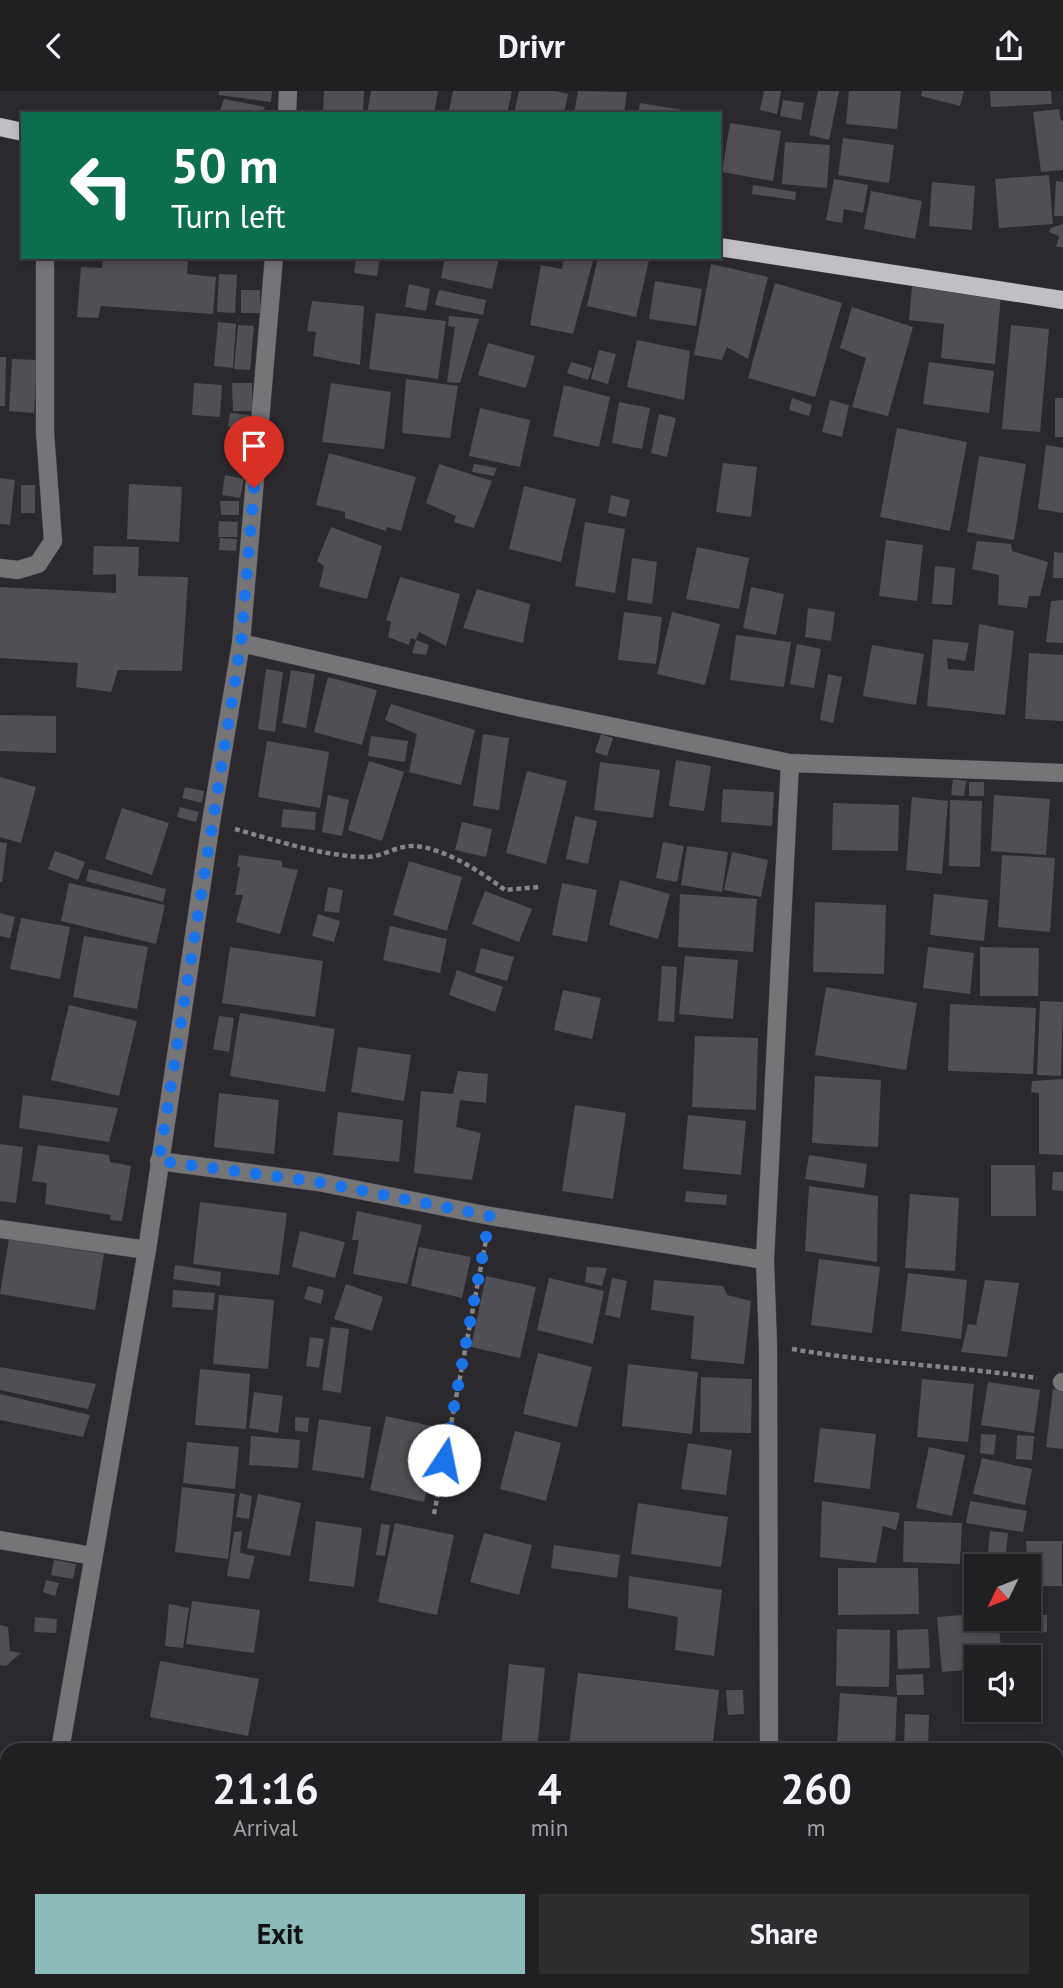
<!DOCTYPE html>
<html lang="en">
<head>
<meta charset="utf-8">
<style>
	:root { --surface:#201f22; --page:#2d2c2f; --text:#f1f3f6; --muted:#a2a2a5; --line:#3d3d40; --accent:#8bbbb9 }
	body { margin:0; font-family:"PT Sans",sans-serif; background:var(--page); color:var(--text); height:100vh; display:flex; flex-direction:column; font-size:26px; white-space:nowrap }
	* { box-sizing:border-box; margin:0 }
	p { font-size:23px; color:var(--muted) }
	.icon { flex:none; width:38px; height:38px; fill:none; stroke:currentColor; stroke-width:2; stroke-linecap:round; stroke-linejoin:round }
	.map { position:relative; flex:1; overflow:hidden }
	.side { position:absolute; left:0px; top:1652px; width:1064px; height:245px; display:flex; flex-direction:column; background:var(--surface); border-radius:21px 21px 0 0; box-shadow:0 4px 10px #0003,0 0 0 2px var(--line) }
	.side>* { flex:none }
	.guide { position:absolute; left:21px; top:21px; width:700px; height:147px; border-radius:0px; box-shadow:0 4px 10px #0003,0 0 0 2px var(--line); background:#0b6e4f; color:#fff; overflow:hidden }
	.needle { width:46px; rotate:227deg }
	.fabs { position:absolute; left:964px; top:1463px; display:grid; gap:14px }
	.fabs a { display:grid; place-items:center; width:77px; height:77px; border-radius:0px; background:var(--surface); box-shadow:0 4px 10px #0003,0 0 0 2px var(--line); font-size:35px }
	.pin { position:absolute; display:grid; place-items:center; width:60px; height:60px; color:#fff; margin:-72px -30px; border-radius:50% 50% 50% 0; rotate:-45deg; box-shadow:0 0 7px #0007 }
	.pin .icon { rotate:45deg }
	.me { position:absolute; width:77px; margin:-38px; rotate:11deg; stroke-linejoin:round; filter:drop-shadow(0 0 5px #0008) }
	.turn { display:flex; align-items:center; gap:24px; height:147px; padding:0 35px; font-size:32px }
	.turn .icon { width:91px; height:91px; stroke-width:2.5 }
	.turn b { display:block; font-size:49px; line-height:60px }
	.eta { display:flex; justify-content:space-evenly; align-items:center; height:119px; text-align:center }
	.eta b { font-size:42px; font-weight:600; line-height:49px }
	.button { display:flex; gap:14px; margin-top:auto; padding:14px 35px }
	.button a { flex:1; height:80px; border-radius:0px; background:var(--accent); color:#111; font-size:28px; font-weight:600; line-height:80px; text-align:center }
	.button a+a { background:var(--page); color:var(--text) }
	header { display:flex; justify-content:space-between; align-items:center; height:91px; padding:0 35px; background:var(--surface); font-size:32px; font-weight:600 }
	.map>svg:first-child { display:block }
	.building { fill:#504f53 }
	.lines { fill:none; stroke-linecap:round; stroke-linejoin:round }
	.minor-casing { stroke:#464449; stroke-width:19 }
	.major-casing { stroke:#464449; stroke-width:19 }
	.path { stroke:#858487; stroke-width:4.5; stroke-dasharray:5 3.5; stroke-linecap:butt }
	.minor { stroke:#757477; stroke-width:18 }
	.major { stroke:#c0bfc3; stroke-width:18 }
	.route { stroke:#1a73e8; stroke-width:12; stroke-dasharray:0 21.6 }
</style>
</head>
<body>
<header><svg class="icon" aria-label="back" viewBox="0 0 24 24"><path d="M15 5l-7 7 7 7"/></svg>Drivr<svg class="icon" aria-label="share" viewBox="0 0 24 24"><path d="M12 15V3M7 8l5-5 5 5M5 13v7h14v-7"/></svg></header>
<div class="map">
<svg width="1063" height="1897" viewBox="0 0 1063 1897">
	<rect width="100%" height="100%" fill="#2b292e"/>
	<path class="building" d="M219,0h53l-1,11 -52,-7z
		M324,0h40l-1,23h-40z
		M371,0h67l-4,23h-67z
		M453,0h59l-5,23h-47l-11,-3z
		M519,0h36l13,3 -4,20h-50z
		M578,0l49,1 -3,22h-50z
		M764,0h17l-4,23 -17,-4z
		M818,0h21l-10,49 -20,-5z
		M849,0h52l-4,38 -51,-5z
		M922,0h42l-4,15 -39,-10z
		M990,0h61l1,13 -61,3z
		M224,8l41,8 -3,7h-43z
		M783,9l21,3 -3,17 -21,-4z
		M640,12l56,9 -1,2h-57z
		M1059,18l2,11 2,1v49l-22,2 -8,-60z
		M730,32l51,8 -8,50 -51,-9z
		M843,47l51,7 -5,38 -51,-8z
		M785,51l45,3 -3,43 -45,-4z
		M1049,84l4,49 -54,4 -4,-49z
		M834,88l34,6 -5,28 -19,-4 -2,14 -16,-3z
		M1056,90l7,1v34h-9z
		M932,91l43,4 -3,44 -43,-4z
		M753,94l43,7 -1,8 -43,-6z
		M871,100l51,10 -7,38 -51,-10z
		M1063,133v23h-7l3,-11 -10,-4 2,-4z
		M104,166h84l-1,17 29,3 -3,37 -112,-8 -3,12 -21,-1 4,-50 21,1z
		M356,166h24l-3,19 -23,-3z
		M445,166h54l-7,32 -51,-11z
		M564,166h30l-21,77 -43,-9 11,-60 21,4z
		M598,166h41l10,3 -13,57 -49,-11z
		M711,173l57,13 -20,82 -21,-12 -5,13 -28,-5z
		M219,183l18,1 -2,38 -18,-1z
		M655,190l47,8 -6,37 -47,-7z
		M775,192l67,20 -27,94 -67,-19z
		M409,193l21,5 -4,22 -21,-4z
		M912,195l89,10 -6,68 -54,-6 3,-34 -35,-4z
		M241,199h19v23h-19z
		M439,199l47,10 -3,15 -48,-10z
		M312,210l52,5 -4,59 -47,-9 3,-24 -9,-1z
		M852,216l61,20 -25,89 -36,-9 14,-49 -26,-10z
		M376,222l70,8 -8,58 -69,-10z
		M449,225l30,3 -19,64 -13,-1 8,-55 -7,-1z
		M218,231l18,2 -3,44 -19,-2z
		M238,234l16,1 -4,44 -16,-1z
		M1011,234l38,4 -9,103 -38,-3z
		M637,249l53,11 -6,49 -57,-13z
		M488,252l47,13 -9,32 -48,-13z
		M599,259l17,4 -8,30 -17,-5z
		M0,266h6l-1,49h-5z
		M12,268l25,1 -3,53 -25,-2z
		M571,271l21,6 -4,12 -21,-7z
		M929,271l65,9 -5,42 -66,-9z
		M406,288l52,7 -8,52 -48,-5z
		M194,292l28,2 -2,32 -28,-2z
		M232,292h20v28h-19z
		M331,292l60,9 -7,57 -62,-7z
		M564,294l46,12 -11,50 -46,-11z
		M792,307l20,7 -3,11 -20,-6z
		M1055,307h8v39h-8z
		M830,309l19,5 -7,32 -20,-5z
		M619,311l31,6 -8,41 -30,-6z
		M480,317l50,12 -10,47 -51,-11z
		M230,322l20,2 -2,14 -20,-2z
		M659,323l17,4 -9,39 -16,-4z
		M897,337l70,14 -17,89 -70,-14z
		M228,339l20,2 -2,17 -20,-3z
		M1046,354l17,3v65l-25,-4z
		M329,362l87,24 -15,54 -14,-4 -1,4 -41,-13v-6l-29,-7z
		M979,365l47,8 -12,76 -47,-8z
		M723,372l34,4 -6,50 -35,-5z
		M439,373l53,17 -18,47 -20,-6 2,-6 -30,-13z
		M474,373l23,4 -3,8 -22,-4z
		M225,384l19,4 -4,19 -18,-3z
		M0,387l15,2 -5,45 -10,-1z
		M129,393l53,3 -3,55 -52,-3z
		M21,394h14v28h-14z
		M524,395l52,13 -15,63 -52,-13z
		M611,404l19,5 -4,17 -18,-4z
		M220,410h19v14h-18z
		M219,430l19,1 -1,15h-19z
		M585,431l40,7 -10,64 -40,-7z
		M331,436l51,19 -15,53 -48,-12 5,-21 -7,-5z
		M220,447l17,1 -1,12 -17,-1z
		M886,449l37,5 -6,56 -38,-5z
		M977,450l34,3 1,7 36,11 -8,34h-11l-2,12 -29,-3 1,-30 -27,-6z
		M94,455l45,1 -1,29 50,1 -6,94 -64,-1 -7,22 -35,-5 2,-24 -78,-5v-71l116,6v-19l-23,1z
		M697,456l52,11 -10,51 -53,-10z
		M1054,461l9,1v25h-10z
		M632,467l25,4 -5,42 -25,-4z
		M935,475l20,2 -3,37 -20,-1z
		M400,486l60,17 -14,52 -27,-14 -3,8 -5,-2 -2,7 -21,-8 3,-15 -5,-2z
		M751,496l33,7 -8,41 -33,-7z
		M477,498l53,15 -7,39 -60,-15z
		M1063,509v43l-17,-1 5,-41z
		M808,517l27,4 -4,29 -26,-4z
		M624,521l38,5 -6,47 -38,-4z
		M672,521l48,12 -15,61 -48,-11z
		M979,533l35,7 -9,84 -78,-9 6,-67 36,4 -4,18 -18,-3 1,11 26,2z
		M736,544l55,7 -7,45 -54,-7z
		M416,549l13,5 -3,10 -14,-2z
		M797,553l24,5 -7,39 -24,-4z
		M872,554l52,9 -8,51 -53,-9z
		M1029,562l34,2v66l-38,-2z
		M266,578l17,3 -8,60 -17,-3z
		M291,579l24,4 -9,54 -24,-5z
		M828,583l14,3 -9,46 -13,-3z
		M328,586l49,13 -15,55 -48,-13z
		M391,613l84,26 -14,55 -52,-13 8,-38 -32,-14z
		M0,624l56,1v37l-56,-2z
		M483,643l26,4 -10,72 -26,-4z
		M601,643l12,4 -6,18 -12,-4z
		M371,645l37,5 -3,21 -37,-6z
		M267,650l62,11 -9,56 -62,-11z
		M676,669l35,6 -7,45 -35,-5z
		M369,670l35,11 -22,69 -34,-11z
		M600,671l60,8 -7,48 -59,-8z
		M527,680l40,10 -21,83 -40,-11z
		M0,686l36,10 -15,56 -21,-6z
		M953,688l13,2 -2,15 -13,-1z
		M969,691h15v14h-15z
		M185,696l19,4 -2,12 -20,-5z
		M723,698l51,3 -2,34 -51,-4z
		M328,704l21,5 -7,36 -20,-4z
		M994,704l56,4 -4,56 -55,-4z
		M912,706l36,4 -6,73 -36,-4z
		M950,709l32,1 -2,66 -31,-1z
		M833,712l66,2 -1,46 -66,-1z
		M180,716l19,5 -3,10 -19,-5z
		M122,717l47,15 -17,52 -47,-16z
		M283,718l33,3 -1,18 -34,-3z
		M575,725l22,5 -9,43 -22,-5z
		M462,731l30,7 -6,28 -31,-7z
		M0,751l7,1 -5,39h-2z
		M663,751l21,4 -7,36 -21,-4z
		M687,755l41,6 -6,40 -41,-7z
		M55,760l30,11 -7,18 -30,-11z
		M732,761l36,8 -7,37 -37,-7z
		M239,764l43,6v6l16,3 -18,64 -44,-12 7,-27h-8l5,-27 -3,-2z
		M1002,764l53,3 -5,74 -52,-5z
		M409,770l53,16 -15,54 -54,-16z
		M89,778l77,20 -3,13 -77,-21z
		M620,789l50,14 -12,45 -49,-14z
		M69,792l96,22 -9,39 -95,-23z
		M562,792l35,7 -10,52 -35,-7z
		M328,796l15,3 -4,23 -15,-2z
		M485,800l47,18 -13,33 -47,-18z
		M680,803l77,5 -4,53 -75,-5z
		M934,803l54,6 -4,41 -54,-6z
		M815,811l71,3 -2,69 -71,-2z
		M0,822l15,4 -5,21 -10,-2z
		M318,823l22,7 -6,21 -22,-6z
		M21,827l49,9 -10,52 -50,-10z
		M390,835l57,13 -7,34 -57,-13z
		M84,845l64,11 -11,62 -64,-12z
		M230,856l93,14 -8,56 -93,-14z
		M928,856l46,6 -4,41 -47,-6z
		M980,856l59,1 -1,48h-58z
		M481,857l33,9 -7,24 -32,-9z
		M685,865l53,4 -5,59 -54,-5z
		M662,875l15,1 -3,55 -16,-1z
		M457,879l46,17 -8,25 -46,-17z
		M826,896l91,16 -11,67 -91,-15z
		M563,899l38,8 -9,41 -38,-9z
		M1040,910l23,1 -2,74 -24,-1z
		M950,913l86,4 -3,66 -85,-3z
		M69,914l68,16 -18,75 -68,-16z
		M240,922l95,16 -10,63 -95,-16z
		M219,925l15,2 -5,34 -16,-3z
		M695,945l63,2 -2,72 -64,-3z
		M358,956l53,8 -7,46 -53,-9z
		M458,980l30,3 -2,29 -26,-3 -4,27 25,6 -9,47 -58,-7 7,-82 32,3z
		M815,985l66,4 -3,67 -66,-4z
		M1063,988v76l-24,-1v-61l-8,-1 1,-11z
		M219,1002l60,7 -5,54 -60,-7z
		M23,1004l95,13 -9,34 -90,-14z
		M575,1014l51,8 -13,86 -51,-8z
		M338,1021l65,8 -4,42 -66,-7z
		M688,1024l58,6 -5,54 -58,-6z
		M0,1053l23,3 -7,56 -16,-2z
		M38,1054l71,10 1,7 21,4 -9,55 -12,-1 1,-5 -66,-11 2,-21 -15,-2z
		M809,1064l58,9 -3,24 -59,-9z
		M991,1074h44l1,51h-45z
		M1053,1081h10v19l-11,-1z
		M809,1095l69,10 -1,66 -72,-11z
		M686,1100l41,4 -1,10 -41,-3z
		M910,1103l49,4 -4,73 -50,-3z
		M200,1111l87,11 -8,62 -86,-11z
		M357,1120l65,14 -15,59 -54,-10 6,-34h-7z
		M300,1140l45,11 -10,36 -43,-11z
		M9,1148l95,15 -9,56 -95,-16z
		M419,1156l52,10 -9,41 -51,-12z
		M819,1168l61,8 -8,66 -61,-8z
		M175,1174l46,7 -1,14 -47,-7z
		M587,1176l20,1 -5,18 -17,-4z
		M908,1182l59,7 -6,59 -60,-8z
		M486,1185l50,11 -16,71 -49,-11z
		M549,1187l55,13 -11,53 -56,-14z
		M612,1187l15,3 -7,37 -15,-3z
		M654,1189l69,6 4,9 24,6 -7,63 -53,-5 3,-43 -43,-6z
		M985,1189l34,3 -12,74 -46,-5 7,-28 8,1z
		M346,1193l37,13 -11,34 -38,-12z
		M308,1195l16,4 -3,14 -17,-5z
		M173,1199l42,3 -2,17 -41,-3z
		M219,1204l55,5 -6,69 -55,-5z
		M331,1236l18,2 -8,64 -19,-3z
		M310,1246l14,2 -5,29 -13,-2z
		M538,1262l54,14 -15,60 -54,-13z
		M628,1273l70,8 -6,62 -70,-8z
		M0,1276l96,17 -8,25 -88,-19z
		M200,1278l50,5 -4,55 -51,-4z
		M701,1286l51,2 -1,54 -51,-1z
		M922,1288l52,5 -6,58 -51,-5z
		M988,1291l52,8 -6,43 -53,-8z
		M1053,1298l10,2v58l-17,-2z
		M254,1301l29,4 -5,37 -29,-5z
		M0,1303l90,21 -7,22 -83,-17z
		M386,1325l54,12 -16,74 -54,-12z
		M295,1326l14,1 -1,14 -13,-1z
		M319,1328l52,8 -7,51 -52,-8z
		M820,1337l56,6 -6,55 -56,-7z
		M515,1340l46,12 -15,58 -46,-12z
		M981,1343l15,1 -2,20 -14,-2z
		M1017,1344l17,1 -2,24 -16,-1z
		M251,1345l49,4 -2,28 -49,-3z
		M187,1351l52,5 -4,42 -52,-6z
		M688,1352l44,7 -6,45 -45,-6z
		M929,1356l36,8 -13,61 -36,-8z
		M982,1367l50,11 -7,36 -52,-11z
		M182,1396l53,7 -7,65 -53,-7z
		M240,1402l12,3 -3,23 -13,-2z
		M258,1403l43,9 -11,53 -43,-8z
		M822,1410l78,12 -4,17 -13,-4 -7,37 -56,-6z
		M970,1410l57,10 -4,21 -57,-9z
		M638,1412l90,14 -7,50 -90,-13z
		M316,1430l46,7 -8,59 -45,-6z
		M904,1430l58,2 -2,41 -57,-2z
		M395,1432l59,12 -17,80 -59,-13z
		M381,1433l9,1 -5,31 -9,-1z
		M242,1440l-2,22 15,3 -6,23 -22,-3 7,-44z
		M990,1440l18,2 -2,21 -18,-2z
		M484,1442l48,12 -13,50 -49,-13z
		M1026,1450h36v45h-33z
		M554,1454l66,10 -3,23 -66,-10z
		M54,1469l22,4 -3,15 -22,-4z
		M838,1477h80l1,46 -81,1z
		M967,1481h9v17l-9,-1z
		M629,1485l93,14 -8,66 -39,-6 3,-33 -50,-9z
		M46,1489l13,3 -4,13 -12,-4z
		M192,1510l68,9 -6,43 -68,-9z
		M169,1513l20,4 -6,40 -18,-2z
		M976,1523v5h22l4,38h-26v12l-34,3 -5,-55z
		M1029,1523l18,1v17h-23v-13h5z
		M35,1526l22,2 -1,14 -22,-1z
		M0,1534l8,2 2,24 11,2 -15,13 -6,-1z
		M837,1538l53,1 -1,57 -53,-1z
		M928,1538l2,39 -32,1 -1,-39z
		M160,1570l99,18 -11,57 -98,-19z
		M509,1573l36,4 -8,82h-36z
		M578,1582l141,17 -7,60h-107l-36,-4z
		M923,1583l1,21h-27l-1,-20z
		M726,1599h17l1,24 -16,1z
		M840,1602l57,4 -2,51 -58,-3z
		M905,1623l24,1 -1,35h-24z
		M7,1689v27h-5l-2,-25z
		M0,1752l7,1v21l-7,-1z
		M139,1890h156l-1,7h-128z
		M557,1890h36v7h-37z"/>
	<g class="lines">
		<g class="minor-casing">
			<path id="minor" d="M287,23l1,-23
				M0,477l18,2 20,-6 15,-23 -8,-109v-175
				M241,552l281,65 268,55 273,10
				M159,1070l159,21 172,34 275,44
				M0,1138l147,21
				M1062,1291h1
				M0,1449l93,16
				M60,1659l87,-500 64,-428 30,-179 33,-386
				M769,1659l-1,-405 -3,-85 25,-497
				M782,1890v7
				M19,1897l2,-7"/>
		</g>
		<g class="major-casing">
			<path id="major" d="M0,36l23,5
				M719,156l344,53"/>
		</g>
		<path class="path" d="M235,738c39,11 91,28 132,28 15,0 31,-12 47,-11 31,2 67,26 91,44l34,-3
			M792,1258c81,14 163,17 245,29
			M434,1423l52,-274"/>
		<use href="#minor" class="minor"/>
		<use href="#major" class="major"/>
	</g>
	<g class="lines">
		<path class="route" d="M254,397l-13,155 -82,518 159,21 172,34 -46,244"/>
	</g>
</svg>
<div class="fabs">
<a><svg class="needle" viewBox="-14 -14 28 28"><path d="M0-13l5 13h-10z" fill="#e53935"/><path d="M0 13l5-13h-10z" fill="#a2a2a5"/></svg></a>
<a><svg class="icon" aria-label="sound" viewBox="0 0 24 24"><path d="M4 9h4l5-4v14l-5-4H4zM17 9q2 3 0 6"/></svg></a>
</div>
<div class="pin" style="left:254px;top:397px;background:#d93025"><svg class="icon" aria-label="arrive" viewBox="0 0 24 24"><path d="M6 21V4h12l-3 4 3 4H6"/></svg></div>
<svg class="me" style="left:444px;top:1369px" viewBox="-20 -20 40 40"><circle r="19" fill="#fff"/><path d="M0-13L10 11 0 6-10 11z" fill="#1a73e8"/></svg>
<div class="guide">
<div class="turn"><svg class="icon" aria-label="left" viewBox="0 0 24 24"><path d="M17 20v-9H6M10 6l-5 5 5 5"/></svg><div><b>50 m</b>Turn left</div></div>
</div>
<section class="side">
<div class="eta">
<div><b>21:16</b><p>Arrival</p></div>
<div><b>4</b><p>min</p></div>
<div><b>260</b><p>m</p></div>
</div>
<div class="button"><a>Exit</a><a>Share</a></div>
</section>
</div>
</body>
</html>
